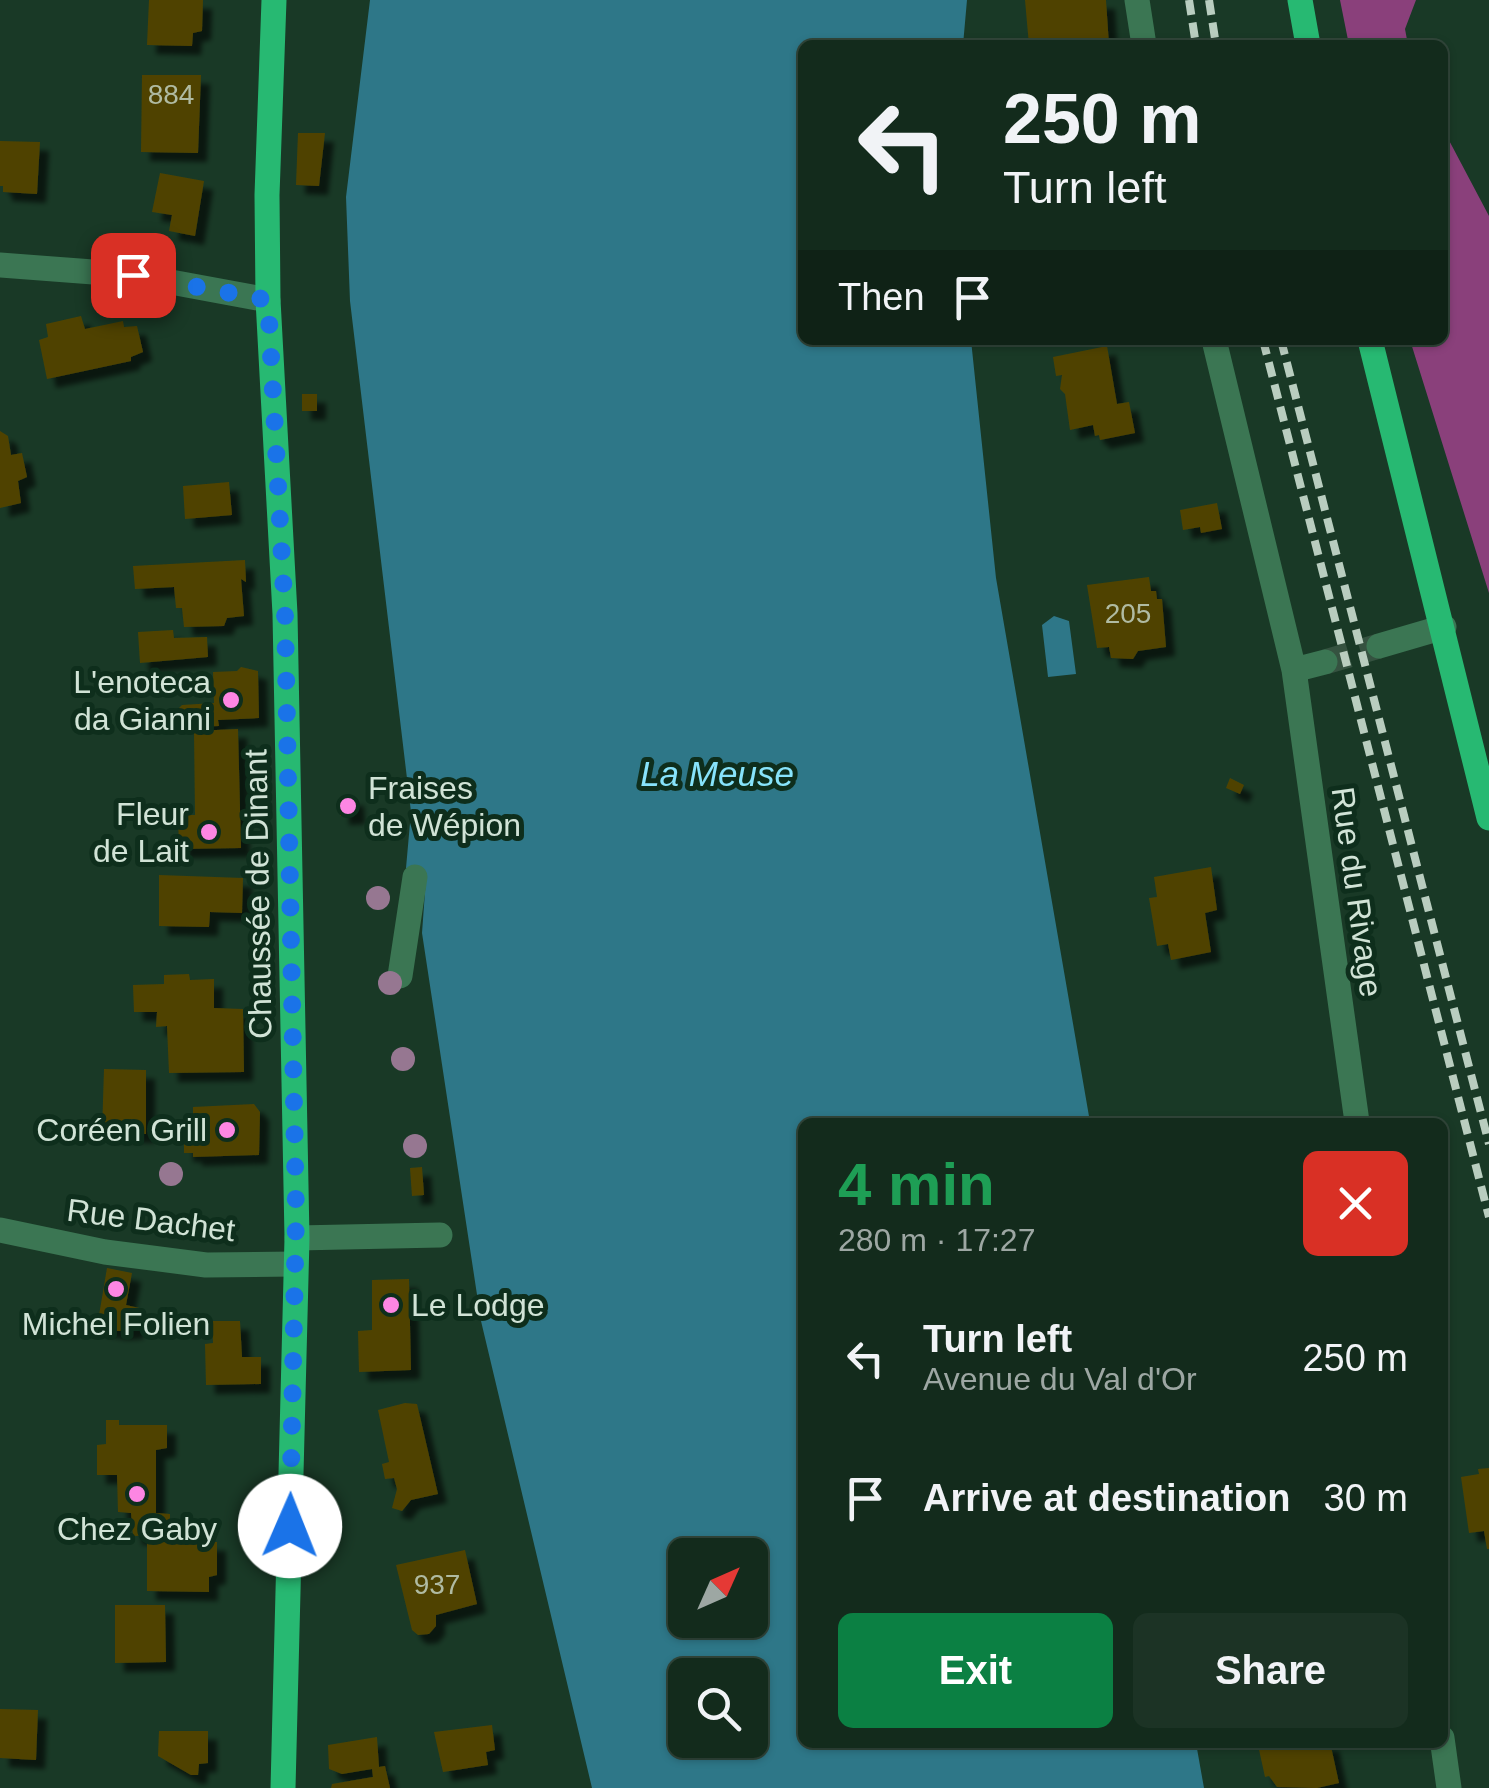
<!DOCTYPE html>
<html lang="en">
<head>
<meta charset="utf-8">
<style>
	:root { --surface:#132b1c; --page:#1c3325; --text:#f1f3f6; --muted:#9da7a3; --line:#32473b; --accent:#0b8043 }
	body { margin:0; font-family:Arial,sans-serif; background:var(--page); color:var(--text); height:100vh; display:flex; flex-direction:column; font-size:38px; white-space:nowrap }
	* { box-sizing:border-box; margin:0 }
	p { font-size:32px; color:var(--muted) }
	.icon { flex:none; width:55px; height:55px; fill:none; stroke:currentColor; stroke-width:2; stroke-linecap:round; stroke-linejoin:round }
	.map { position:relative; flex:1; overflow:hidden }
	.details { position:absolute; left:798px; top:1118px; width:650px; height:630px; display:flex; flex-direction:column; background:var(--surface); border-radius:15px; box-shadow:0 2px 8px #0004,0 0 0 2px var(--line) }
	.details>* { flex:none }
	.guide { position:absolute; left:798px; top:40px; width:650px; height:305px; border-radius:15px; box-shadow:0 2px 8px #0004,0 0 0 2px var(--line); background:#132b1c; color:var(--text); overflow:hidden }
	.needle { width:65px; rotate:45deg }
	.fabs { position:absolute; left:668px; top:1538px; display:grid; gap:20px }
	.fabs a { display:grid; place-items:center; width:100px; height:100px; border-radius:15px; background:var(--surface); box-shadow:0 2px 8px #0004,0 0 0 2px var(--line); font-size:50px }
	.pin { position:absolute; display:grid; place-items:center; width:85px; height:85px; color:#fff; margin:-42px; border-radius:20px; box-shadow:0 5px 15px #0006 }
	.me { position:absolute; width:110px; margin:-55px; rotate:1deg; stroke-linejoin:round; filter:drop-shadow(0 0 8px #0008) }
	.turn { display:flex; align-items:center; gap:35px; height:210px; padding:0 40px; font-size:45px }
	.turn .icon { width:130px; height:130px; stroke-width:2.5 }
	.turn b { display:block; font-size:70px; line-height:85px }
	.then { display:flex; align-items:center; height:95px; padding:0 40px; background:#0003; gap:20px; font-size:38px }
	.round { display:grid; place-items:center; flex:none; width:105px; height:105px; border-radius:15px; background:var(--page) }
	.head { display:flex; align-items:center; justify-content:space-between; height:170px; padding:0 40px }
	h1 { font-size:60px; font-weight:700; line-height:75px; color:#1e9e55 }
	.action { display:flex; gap:20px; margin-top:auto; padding:20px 40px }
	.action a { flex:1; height:115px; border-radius:15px; background:var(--accent); color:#fff; font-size:40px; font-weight:700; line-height:115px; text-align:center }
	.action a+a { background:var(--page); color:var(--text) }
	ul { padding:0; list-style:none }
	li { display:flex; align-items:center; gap:30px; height:140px; padding:0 40px }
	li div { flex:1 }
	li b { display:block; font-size:38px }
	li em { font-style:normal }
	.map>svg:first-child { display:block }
	.forest { fill:#8a407b }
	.water { fill:#2e7788; fill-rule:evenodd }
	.building { fill:#4f4306; filter:url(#shadow) }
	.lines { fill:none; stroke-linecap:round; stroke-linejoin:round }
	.minor-tunnel { stroke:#355240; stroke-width:25; stroke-dasharray:25 12; stroke-linecap:butt }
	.minor { stroke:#3b7653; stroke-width:25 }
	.major { stroke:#27b972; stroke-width:25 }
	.rail { stroke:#b9cdbf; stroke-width:8; stroke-dasharray:15 8; stroke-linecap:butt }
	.tree { fill:#967791 }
	.route { stroke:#1a73e8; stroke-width:18; stroke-dasharray:0 32.4 }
	.poi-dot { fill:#fd86e3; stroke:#0e2e1c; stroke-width:4 }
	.labels { text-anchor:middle; stroke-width:10; stroke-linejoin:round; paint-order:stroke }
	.number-label { font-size:28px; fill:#b0bba2 }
	.poi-label { font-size:32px; fill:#d1e3d6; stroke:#0e2e1c; text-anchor:end }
	.street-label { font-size:32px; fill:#d1e3d6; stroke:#0e2e1c }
	.water-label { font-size:35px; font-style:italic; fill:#87e3fb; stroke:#0e2e1c }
</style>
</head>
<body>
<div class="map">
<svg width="1489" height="1788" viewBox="0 0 1489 1788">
	<defs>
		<filter id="shadow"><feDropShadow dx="9" dy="9" stdDeviation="2.5" flood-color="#0009"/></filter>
	</defs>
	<rect width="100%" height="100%" fill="#193926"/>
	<path class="forest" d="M1340,0h76l-11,29 3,16h-59z
		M1443,129l46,87v377l-79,-253h32z"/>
	<path class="water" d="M370,0h597l-4,45h-161v295h169l25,238 94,544h-288v620l394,1 8,45h-612l-111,-467 -59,-388 4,-55 -20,-10 5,-56 -61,-511 -4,-104zM685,1555h65v65h-65zM685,1675h65v65h-65z
		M1054,616l15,5 7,53 -28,3 -6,-52z"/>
	<path class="building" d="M149,0h54l-1,31 -9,2 -1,13 -45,-1z
		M1025,0h81l3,45h-80z
		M142,75h59l-3,78 -57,-1z
		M298,133h27l-6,53 -23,-1z
		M0,141l40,1 -3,52 -34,-2v-6h-3z
		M160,173l44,8 -9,55 -26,-5 3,-16 -20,-3z
		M81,316l4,13 38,-8 1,6 13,-1 6,26 -12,5v4l-84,18 -8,-39 9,-3 -2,-13z
		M1107,346l10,58 12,-2 6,31 -35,7 -1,-5 -4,1 -2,-11 -23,5 -5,-36 -5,-5 2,-14 -6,1 -3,-19z
		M302,394h15v17h-15z
		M0,431l8,5 3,19 11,-2 5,24 -9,4 3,22 -21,5z
		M229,482l3,33 -47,4 -2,-33z
		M1217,503l5,26 -21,4 -1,-6 -17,3 -3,-20z
		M245,560l1,22 -5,-3 3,37 -17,2 -3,8 -40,1 -2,-19h-6l-2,-21 -39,2 -2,-23z
		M1149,577l2,14h5l1,8h5l4,48 -28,4 -5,8 -22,-1 -2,-11 -12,1 -10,-63z
		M173,630l1,8 33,-1 1,20 -68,6 -2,-31z
		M241,667l17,4 1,47 -41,2 1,6 -29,1 -12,-18 4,-4 32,-2 -1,-31 24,-1z
		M238,729l3,119 -62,1 -1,-34h17l-1,-84z
		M1230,778l14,7 -4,9 -14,-6z
		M340,797h15l1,18 -16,1z
		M1211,867l6,43 -12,3 6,39 -40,8 -3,-16 -11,2 -8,-48 8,-1 -3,-20z
		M159,875l84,3 -1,35 -32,-1 -1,15 -50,-1z
		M189,974l1,6 24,-1v29l29,1 1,63 -75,1 -2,-47 -11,1 1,-15h-23l-1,-27 31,-1v-9z
		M104,1069l42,1v64l-44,-1z
		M254,1104l6,8 -1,43 -66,2v-4h-9v-24h9v-22z
		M422,1167l2,28 -12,1 -2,-28z
		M107,1268l25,5 -6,32 13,3 -5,22 -16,1 -21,-4z
		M409,1279l2,91 -52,2 -1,-41 14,-1v-50z
		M212,1321h28l2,36h19v27l-55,1 -1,-41 8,-1z
		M405,1403l12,1 21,90 -27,6 -9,11 -10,-3 5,-19 -3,-11 -9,1 -3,-15 7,-2 -11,-52z
		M106,1420h13v5h48v23l-11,2v63l14,1v21l-37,1 -2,-23 -13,-1 -1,-37h-20v-30l9,-1z
		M1489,1468v81h-2l-3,-18 -15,2 -8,-56 18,-3 -1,-5z
		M147,1542h70v33l-8,2v15l-62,-1z
		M465,1550l12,54 -41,11v11l-7,8 -11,1 -6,-5 -16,-65z
		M115,1605h50l1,57 -51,1z
		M0,1709l38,1 -2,50 -36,-2z
		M492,1725l3,25 -9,2 2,13 -45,7 -9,-40z
		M159,1731h49v32l-9,1 -1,11h-7l-33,-19z
		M377,1737l2,30 6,-1 5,22h-59l1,-4 41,-7 -1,-8 -30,5 -13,-5 -1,-24z
		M1272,1742h58l9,41 -22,5 -40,-1 -8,-11 -4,1 -7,-32z"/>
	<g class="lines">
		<path class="minor-tunnel" d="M1325,662l54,-16"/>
		<path class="minor" d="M1137,0l7,45
			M0,265l133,10 135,25
			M1214,340l80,330 63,452
			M1379,646l65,-19
			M1294,670l31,-8
			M400,976l15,-99
			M0,1230l105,22 101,13 89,-1
			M297,1238l143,-3
			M1442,1738l7,50"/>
		<path class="major" d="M274,0l-7,195 1,105 17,314 12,624 -14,550
			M1300,0l8,45
			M1370,340l119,478"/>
		<path class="rail" d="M1189,0l7,45
			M1209,0l7,45
			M1263,340l226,877
			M1281,340l208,804"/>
	</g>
	<g class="tree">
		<circle cx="378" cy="898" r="12"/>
		<circle cx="390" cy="983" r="12"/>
		<circle cx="403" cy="1059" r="12"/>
		<circle cx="415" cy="1146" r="12"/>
		<circle cx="171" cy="1174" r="12"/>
	</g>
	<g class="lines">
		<path class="route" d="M133,275l135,25 17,314 11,599 -6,313"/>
	</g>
	<g class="poi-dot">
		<circle cx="231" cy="700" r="10"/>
		<circle cx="348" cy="806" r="10"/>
		<circle cx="209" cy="832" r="10"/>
		<circle cx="227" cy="1130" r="10"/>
		<circle cx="116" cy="1289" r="10"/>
		<circle cx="391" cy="1305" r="10"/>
		<circle cx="137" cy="1494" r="10"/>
	</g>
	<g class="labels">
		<g class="number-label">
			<text x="171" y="104">884</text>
			<text x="1128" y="623">205</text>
			<text x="437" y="1594">937</text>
		</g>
		<g class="poi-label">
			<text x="211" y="693">L'enoteca<tspan x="211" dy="37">da Gianni</tspan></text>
			<text x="368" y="799" text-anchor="start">Fraises<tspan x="368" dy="37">de Wépion</tspan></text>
			<text x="189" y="825">Fleur<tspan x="189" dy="37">de Lait</tspan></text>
			<text x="207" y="1141">Coréen Grill</text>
			<text x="411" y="1316" text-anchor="start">Le Lodge</text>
			<text x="116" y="1335" text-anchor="middle">Michel Folien</text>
			<text x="137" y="1540" text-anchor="middle">Chez Gaby</text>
		</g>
		<g class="street-label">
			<text transform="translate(1357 892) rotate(82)" y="11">Rue du Rivage</text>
			<text transform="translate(258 894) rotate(-91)" y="11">Chaussée de Dinant</text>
			<text transform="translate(151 1220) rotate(7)" y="11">Rue Dachet</text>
		</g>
		<g class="water-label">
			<text x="717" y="786">La Meuse</text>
		</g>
	</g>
</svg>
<div class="fabs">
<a><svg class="needle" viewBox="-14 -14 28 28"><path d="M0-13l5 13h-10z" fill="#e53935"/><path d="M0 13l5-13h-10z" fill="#9da7a3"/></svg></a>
<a><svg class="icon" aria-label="search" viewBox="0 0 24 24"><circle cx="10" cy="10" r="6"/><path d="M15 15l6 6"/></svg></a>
</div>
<div class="pin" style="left:133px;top:275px;background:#d93025"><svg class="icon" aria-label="arrive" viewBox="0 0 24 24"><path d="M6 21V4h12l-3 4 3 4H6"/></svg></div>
<svg class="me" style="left:290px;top:1526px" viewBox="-20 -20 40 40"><circle r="19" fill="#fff"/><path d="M0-13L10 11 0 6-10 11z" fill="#1a73e8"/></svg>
<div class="guide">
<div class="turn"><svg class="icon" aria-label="left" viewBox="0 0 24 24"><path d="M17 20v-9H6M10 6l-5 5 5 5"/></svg><div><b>250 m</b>Turn left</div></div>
<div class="then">Then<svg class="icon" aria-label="arrive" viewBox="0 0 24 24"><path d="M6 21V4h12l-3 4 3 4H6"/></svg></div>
</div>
<section class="details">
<div class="head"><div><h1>4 min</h1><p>280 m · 17:27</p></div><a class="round" style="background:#d93025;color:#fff"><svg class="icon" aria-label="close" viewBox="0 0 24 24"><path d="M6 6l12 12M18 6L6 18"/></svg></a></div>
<ul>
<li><svg class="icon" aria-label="left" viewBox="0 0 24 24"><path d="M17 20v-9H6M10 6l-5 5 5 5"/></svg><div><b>Turn left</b><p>Avenue du Val d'Or</p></div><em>250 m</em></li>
<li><svg class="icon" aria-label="arrive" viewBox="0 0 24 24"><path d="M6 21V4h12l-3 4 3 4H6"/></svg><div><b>Arrive at destination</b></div><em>30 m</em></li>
</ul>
<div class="action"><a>Exit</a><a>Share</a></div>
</section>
</div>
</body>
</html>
